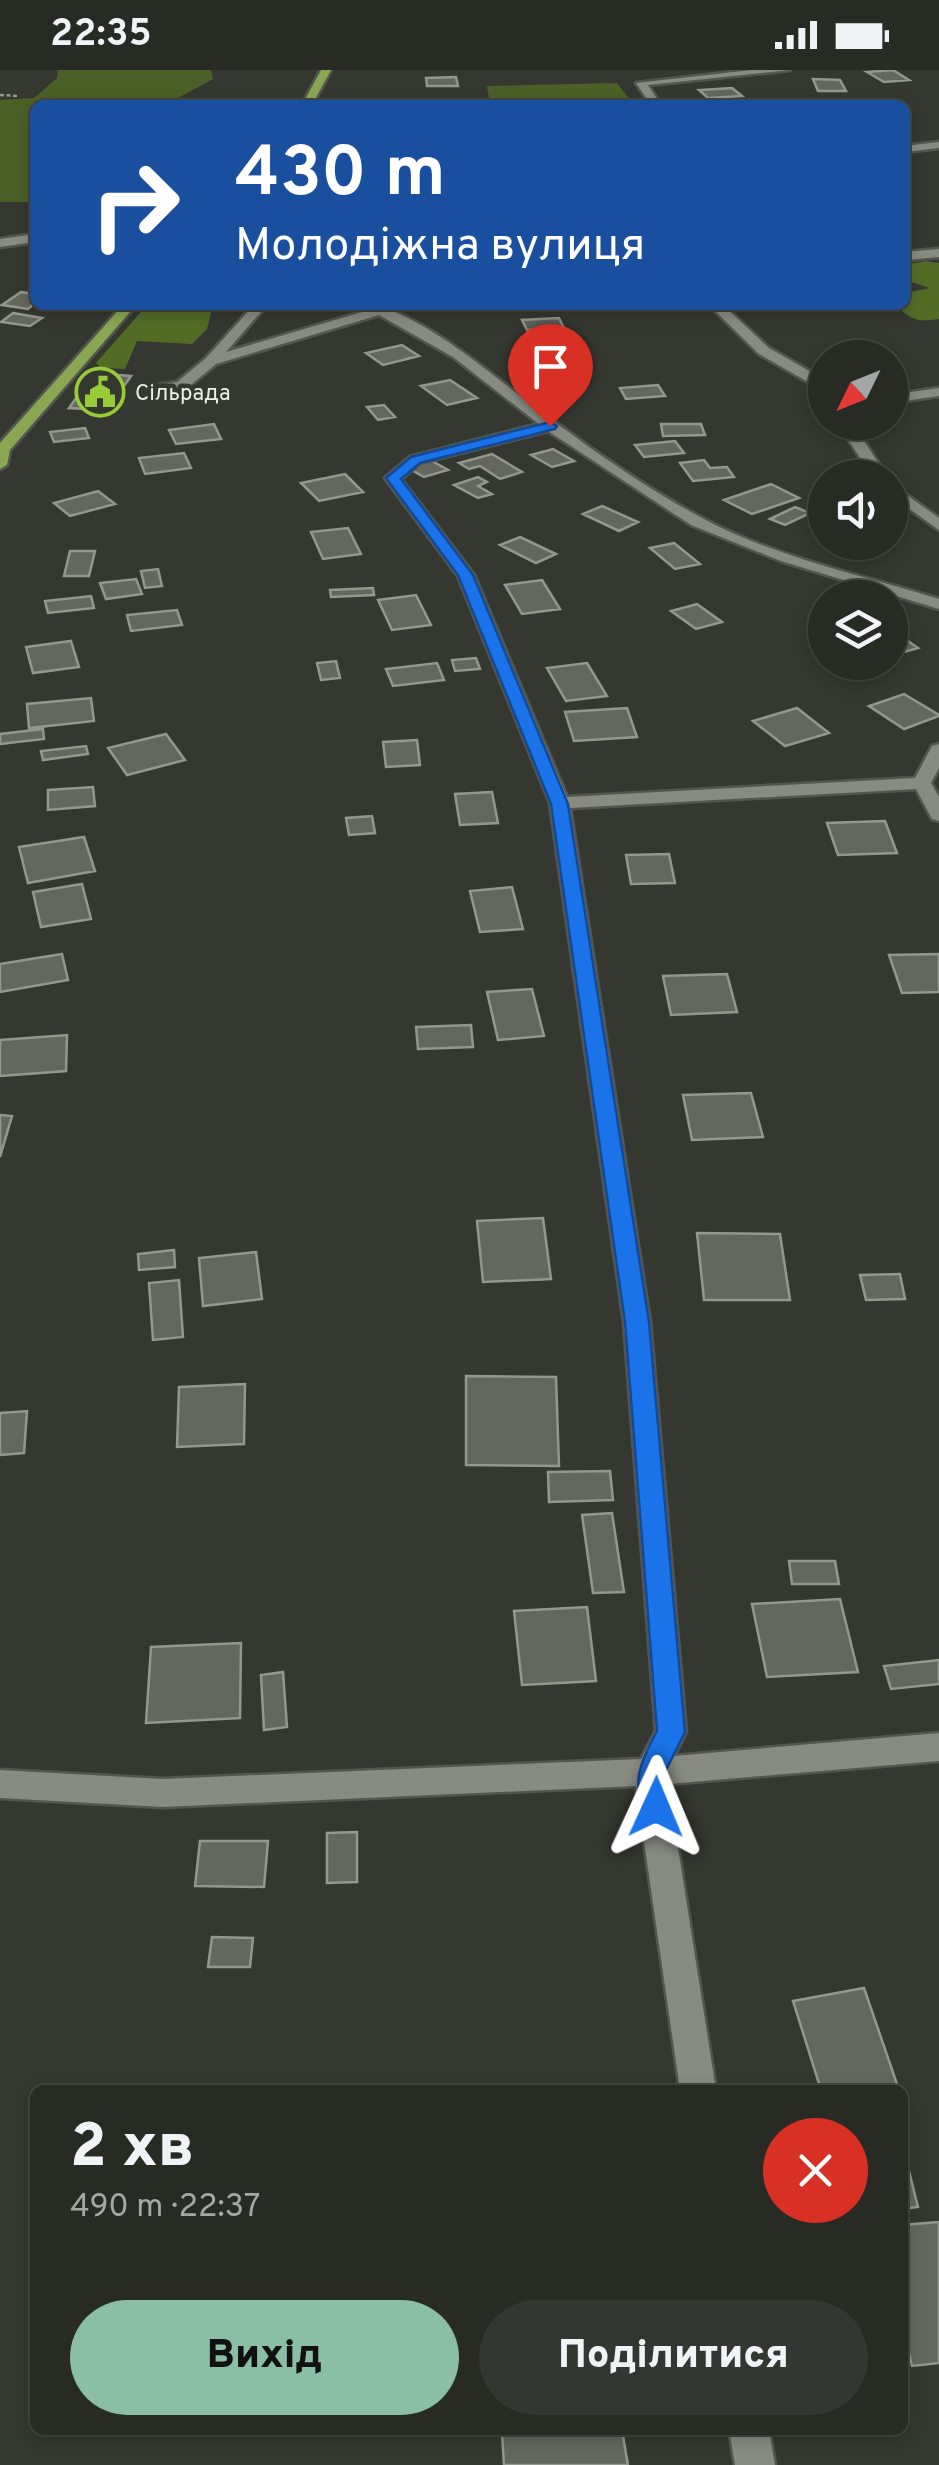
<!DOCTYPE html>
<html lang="uk">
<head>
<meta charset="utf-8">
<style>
	:root { --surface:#282a24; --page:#343631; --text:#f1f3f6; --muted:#a5a7a6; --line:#444641; --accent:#8abfa5 }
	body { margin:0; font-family:Overpass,sans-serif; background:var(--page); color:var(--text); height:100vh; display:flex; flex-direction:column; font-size:38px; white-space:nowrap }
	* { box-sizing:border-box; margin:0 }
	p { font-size:32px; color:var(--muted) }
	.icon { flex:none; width:55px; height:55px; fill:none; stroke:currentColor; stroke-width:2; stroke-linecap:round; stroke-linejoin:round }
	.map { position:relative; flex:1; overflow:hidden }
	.details { position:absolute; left:30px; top:2015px; width:878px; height:350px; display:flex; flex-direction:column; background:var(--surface); border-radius:15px; box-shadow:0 5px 15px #0003,0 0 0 2px var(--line) }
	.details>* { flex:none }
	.banner { position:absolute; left:30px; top:30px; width:880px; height:210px; border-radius:15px; box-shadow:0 5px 15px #0003,0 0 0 2px var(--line); background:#1a4fa0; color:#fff; overflow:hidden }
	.needle { width:65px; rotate:227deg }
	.buttons { position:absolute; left:808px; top:270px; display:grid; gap:20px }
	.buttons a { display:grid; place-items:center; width:100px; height:100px; border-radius:50%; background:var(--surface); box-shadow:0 5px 15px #0003,0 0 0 2px var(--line); font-size:50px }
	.pin { position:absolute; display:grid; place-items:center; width:85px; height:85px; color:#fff; margin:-102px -42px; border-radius:50% 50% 50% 0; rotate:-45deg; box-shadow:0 0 10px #0007 }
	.pin .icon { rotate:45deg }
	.me { position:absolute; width:110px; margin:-55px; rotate:1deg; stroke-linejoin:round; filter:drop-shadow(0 0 8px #0008) }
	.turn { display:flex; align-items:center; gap:35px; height:210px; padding:0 40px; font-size:45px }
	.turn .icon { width:130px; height:130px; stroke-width:2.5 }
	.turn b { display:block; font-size:70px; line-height:85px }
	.round { display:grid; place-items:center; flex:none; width:105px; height:105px; border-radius:52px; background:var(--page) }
	.head { display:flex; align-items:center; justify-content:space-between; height:170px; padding:0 40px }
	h1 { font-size:60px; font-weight:800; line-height:75px }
	.primary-button { display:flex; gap:20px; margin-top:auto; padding:20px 40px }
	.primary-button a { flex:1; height:115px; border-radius:60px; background:var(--accent); color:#111; font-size:40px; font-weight:800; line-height:115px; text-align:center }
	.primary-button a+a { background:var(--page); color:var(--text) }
	.status { display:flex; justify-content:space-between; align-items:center; height:70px; padding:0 50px; background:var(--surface); direction:ltr }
	.status svg { height:28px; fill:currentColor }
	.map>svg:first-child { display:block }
	.green { fill:#4a6027 }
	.forest { fill:#526c26 }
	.building { fill:#63675e; stroke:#93978d; stroke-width:2.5 }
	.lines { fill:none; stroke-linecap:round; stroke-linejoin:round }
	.minor-casing { stroke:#52564f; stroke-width:5 }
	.major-casing { stroke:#52564f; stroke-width:5 }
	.path { stroke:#959791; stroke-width:2.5; stroke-dasharray:4 2.5; stroke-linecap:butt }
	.minor { fill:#878b82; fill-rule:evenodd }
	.major { fill:#89a753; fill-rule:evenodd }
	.route { fill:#1a73e8; stroke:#114b97; stroke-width:2.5 }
	.labels { text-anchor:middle; stroke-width:9; stroke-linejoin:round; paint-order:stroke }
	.far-poi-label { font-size:22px; fill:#edefea; stroke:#353830; text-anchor:start }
</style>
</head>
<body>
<div class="status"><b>22:35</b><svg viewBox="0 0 49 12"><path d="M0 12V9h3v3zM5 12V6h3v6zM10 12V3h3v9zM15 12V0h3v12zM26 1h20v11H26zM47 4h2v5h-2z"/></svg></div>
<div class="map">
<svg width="939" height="2395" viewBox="0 0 939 2395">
	<rect width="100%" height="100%" fill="#353830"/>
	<path class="green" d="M58,0h153l2,9 -35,19 -21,3 -2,4h-120v97h-35v-102l34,-2 23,-20z
		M617,13l17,22h-144l-3,-19z"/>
	<path class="forest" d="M925,191l14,2v56c-19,3 -27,2 -41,-12l7,-2v-12l25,-5 -25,-8v-15z
		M147,235h66l-6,24 -15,15 -55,-3 -12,28 -23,-1 -6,-5z"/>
	<path class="building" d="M893,0l16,10 -25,2 -17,-10z
		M456,7l2,9h-31l-1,-8z
		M813,9l27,1 6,11h-28z
		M732,18l10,8 -34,2 -9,-8z
		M21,222l14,2v9l-7,6 -26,-4z
		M13,243l29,5 -12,8 -29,-4z
		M559,248l5,10 -37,2 -5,-10z
		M402,275l17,11 -36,9 -17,-12z
		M564,283l4,10 -38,2 -4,-10z
		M94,303l37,3 -24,34 -38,-2z
		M450,310l27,18 -30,7 -26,-19z
		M658,315l7,11 -39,3 -6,-11z
		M384,335l11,12 -17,3 -11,-13z
		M214,354l7,15 -45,5 -7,-14z
		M661,354h40l4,11 -42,1z
		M85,358l4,10 -35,4 -4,-10z
		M675,371l9,12 -40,4 -9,-12z
		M553,379l21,12 -22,6 -21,-12z
		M184,383l7,15 -46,6 -6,-16z
		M492,384l30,18 -22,7 -20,-13 -11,3 -10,-6z
		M704,390l6,8 17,-1 7,10 -41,4 -13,-18z
		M432,391l16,9 -24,7 -16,-9z
		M345,404l18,18 -44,9 -18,-18z
		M478,407l9,5 -9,4 14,8 -14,4 -24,-13z
		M771,414l28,14 -47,16 -28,-14z
		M98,421l17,13 -45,12 -16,-13z
		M602,436l36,16 -19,9 -36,-17z
		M795,437l15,6 -25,12 -15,-6z
		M348,458l13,26 -38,5 -12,-27z
		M520,467l36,17 -20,9 -36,-18z
		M674,473l26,21 -25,5 -25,-21z
		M70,481h25l-6,25h-25z
		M158,499l4,17 -17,2 -4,-17z
		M136,509l6,15 -36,5 -6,-16z
		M542,510l18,29 -38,5 -17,-29z
		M373,518l1,7 -43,2 -1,-7z
		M416,525l15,30 -39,5 -14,-30z
		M91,526l3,12 -46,5 -3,-12z
		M697,534l25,18 -26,7 -25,-18z
		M177,540l5,15 -51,6 -4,-16z
		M898,564l20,14 -28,8v-19z
		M71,571l8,26 -46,6 -7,-26z
		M476,588l4,11 -25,2 -3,-11z
		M336,591l4,17 -19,2 -4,-17z
		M437,593l7,17 -51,6 -7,-17z
		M587,593l20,33 -41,5 -19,-33z
		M904,624l35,21v1l-35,13 -35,-23z
		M91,628l3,23 -65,7 -2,-24z
		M627,638l10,29 -63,4 -9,-29z
		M797,638l32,25 -44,13 -32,-25z
		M43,659l1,10 -44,5v-10z
		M166,664l19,26 -58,15 -19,-27z
		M417,670l3,25 -34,2 -3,-25z
		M86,676l2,8 -45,6 -2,-9z
		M93,717l2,19 -47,4v-20z
		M492,722l6,31 -38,2 -5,-31z
		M372,746l3,17 -26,2 -3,-17z
		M885,751l12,32 -59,2 -11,-32z
		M84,767l11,34 -67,12 -9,-36z
		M669,784l6,29 -44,1 -5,-29z
		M82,814l9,35 -50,8 -8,-35z
		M512,817l11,42 -43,3 -10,-41z
		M62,884l6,26 -68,12v-28z
		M939,884v38l-37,1 -13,-38z
		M727,904l10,38 -66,3 -8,-39z
		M532,919l12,47 -46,4 -11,-48z
		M471,955l2,22 -55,2 -2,-22z
		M67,965l-1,36 -66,5v-36z
		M751,1023l12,44 -71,3 -9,-45z
		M0,1045l12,1 -12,41z
		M543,1148l8,61 -68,3 -6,-61z
		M697,1163l83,1 10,66h-86z
		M174,1180l1,17 -36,3 -1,-16z
		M256,1182l6,47 -59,7 -4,-48z
		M900,1204l5,25 -39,1 -6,-25z
		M179,1210l4,57 -30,3 -4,-57z
		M466,1306l90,1 3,89 -93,-1z
		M245,1314l-1,60 -67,3 2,-60z
		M27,1341l-3,42 -24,2v-42z
		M610,1401l3,29 -64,2 -1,-30z
		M612,1443l12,79 -31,1 -11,-78z
		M789,1491h46l4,23h-47z
		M840,1529l18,73 -91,5 -15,-73z
		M587,1537l9,74 -74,4 -8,-74z
		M241,1573l-1,75 -94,5 5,-76z
		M939,1590v24l-48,5 -7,-23z
		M283,1602l4,55 -23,3 -3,-55z
		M357,1762v50l-30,1v-50z
		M200,1771h68l-4,46 -69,-1z
		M212,1867l41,1 -3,29h-42z
		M864,1918l35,102h-78l-28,-89z
		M902,2101h7l9,36 -16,2z
		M939,2152v141l-27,3 -10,-42v-99z
		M522,2360h100l6,35h-124l-2,-31z"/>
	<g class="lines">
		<g class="minor-casing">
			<path id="minor" d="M752,0h38l-142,15 13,20h-10l-15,-22z
				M939,72v6l-34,4v-6z
				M35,164v8l-35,5v-8z
				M939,179v8l-34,3v-8z
				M254,235h13l-41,47 143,-42 -5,-5c40,0 105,51 137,76 62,48 132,100 201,137 72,39 159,57 237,81v10l-158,-48 -90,-36 -143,-94 -128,32 -19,16 73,96 93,222 348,-19 17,-32 7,-2v24l-8,15 8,14v24l-7,-2 -16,-30 -346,19 80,514 36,410 -12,24 265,-23v28l-271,23 48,306h-36l-44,-304 -473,21 -163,-9v-28l163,9 478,-20 15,-28 -32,-409 -74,-519 -92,-227 -73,-98 25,-21 129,-33 -86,-67 -74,-42 -163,49 -30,25 -35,3v-6l26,-4 29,-24z
				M709,235h14l46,43 49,28 7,10v14l-17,-18 -49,-28z
				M939,318v8l-49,7v-8z
				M837,352h15l36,56h-15z
				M890,413l49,35v12l-49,-35z
				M729,2360h40l6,35h-40z"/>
		</g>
		<g class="major-casing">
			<path id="major" d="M321,0h10l-19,35h-10z
				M123,235h13l-126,145 -3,15 -7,4v-26z"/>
		</g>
		<path class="path" d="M0,25l18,1"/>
		<use href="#minor" class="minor"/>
		<use href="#major" class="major"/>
	</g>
	<path class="route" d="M550,352l7,4 -2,3 -135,34 -19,16 72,96 95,229 81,518 36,410 -20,40 5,35 -4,9 -10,4 -10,-4c-16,-33 -5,-55 11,-85l-32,-409 -74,-518 -93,-229 -72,-97 25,-21z"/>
	<defs>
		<g id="civic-ring" transform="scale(2.5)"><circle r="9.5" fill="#353830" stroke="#97cc38" stroke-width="1.5"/><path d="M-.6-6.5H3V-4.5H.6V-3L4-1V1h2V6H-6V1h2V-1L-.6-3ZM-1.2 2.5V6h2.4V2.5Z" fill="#97cc38"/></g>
	</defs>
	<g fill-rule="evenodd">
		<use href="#civic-ring" x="100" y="322"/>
	</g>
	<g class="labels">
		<g class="far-poi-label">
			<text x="135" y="330">Сільрада</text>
		</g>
	</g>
</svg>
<div class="buttons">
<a><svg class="needle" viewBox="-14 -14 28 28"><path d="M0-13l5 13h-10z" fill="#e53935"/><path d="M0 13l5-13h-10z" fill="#a5a7a6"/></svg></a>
<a><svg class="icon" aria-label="sound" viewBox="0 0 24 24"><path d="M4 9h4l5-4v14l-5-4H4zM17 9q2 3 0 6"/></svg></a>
<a><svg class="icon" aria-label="layers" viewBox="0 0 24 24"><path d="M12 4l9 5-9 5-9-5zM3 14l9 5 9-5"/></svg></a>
</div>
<div class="pin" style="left:550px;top:356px;background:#d93025"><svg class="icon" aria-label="arrive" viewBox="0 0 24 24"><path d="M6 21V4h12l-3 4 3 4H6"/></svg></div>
<svg class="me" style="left:656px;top:1737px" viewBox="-20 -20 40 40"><path d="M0-17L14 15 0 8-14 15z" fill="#1a73e8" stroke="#fff" stroke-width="4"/></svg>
<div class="banner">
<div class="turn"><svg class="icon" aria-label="right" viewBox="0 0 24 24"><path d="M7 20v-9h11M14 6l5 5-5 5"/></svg><div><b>430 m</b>Молодіжна вулиця</div></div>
</div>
<section class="details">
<div class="head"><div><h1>2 хв</h1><p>490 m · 22:37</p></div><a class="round" style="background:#d93025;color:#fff"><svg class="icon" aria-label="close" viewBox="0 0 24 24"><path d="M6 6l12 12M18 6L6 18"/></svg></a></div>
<div class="primary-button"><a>Вихід</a><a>Поділитися</a></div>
</section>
</div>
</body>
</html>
